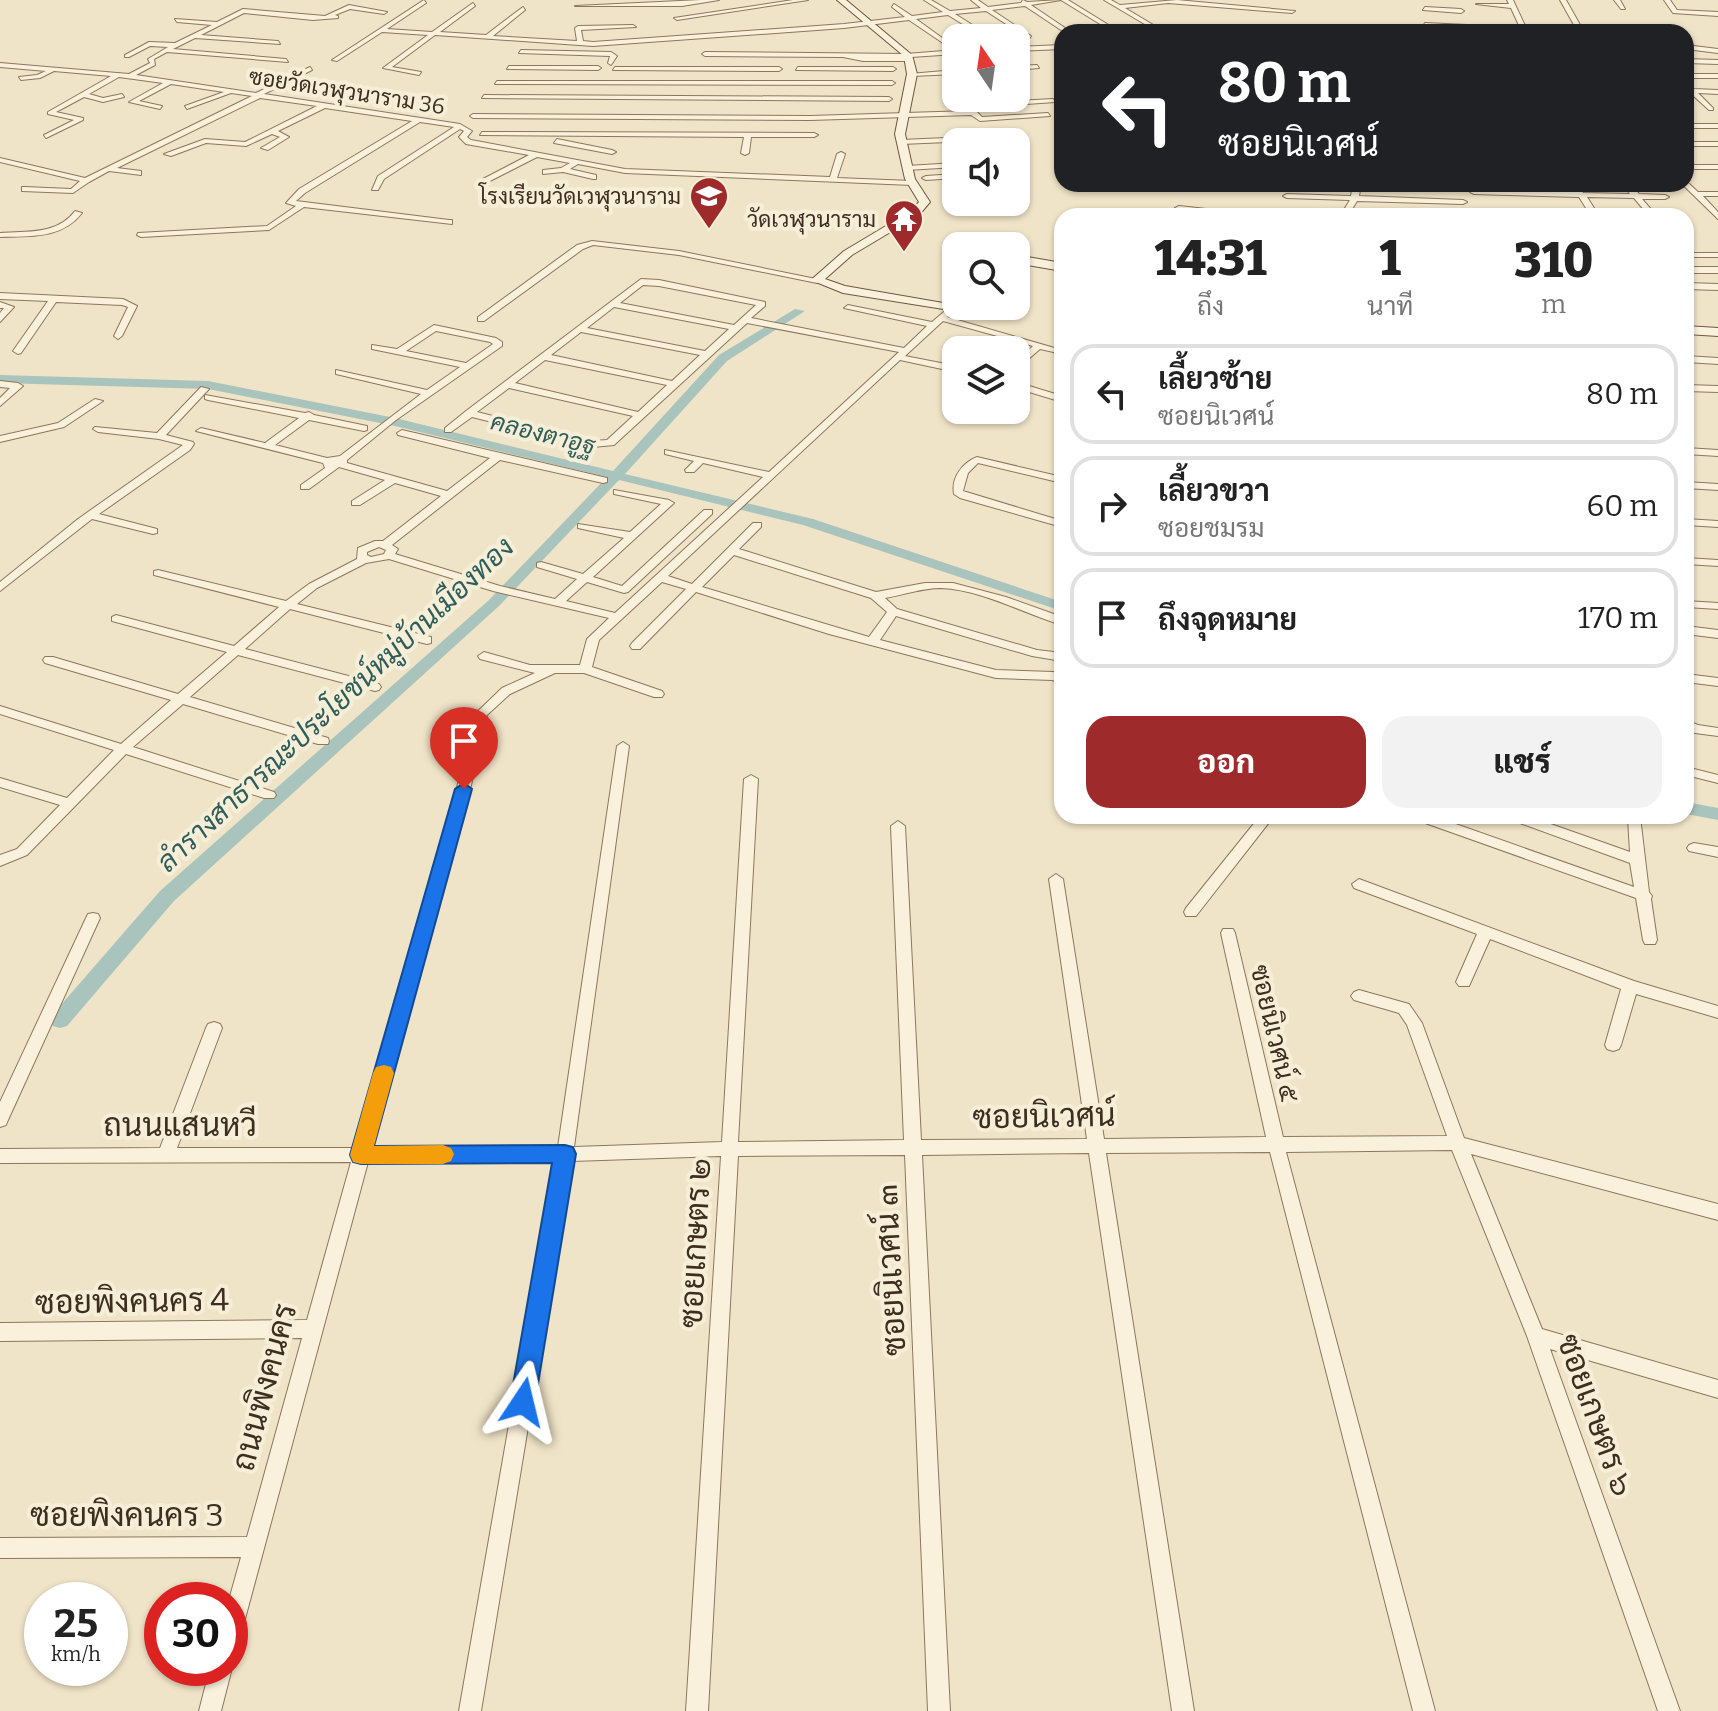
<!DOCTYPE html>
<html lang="th">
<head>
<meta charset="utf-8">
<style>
	:root { --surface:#fff; --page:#f2f2f2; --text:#222; --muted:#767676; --line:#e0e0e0; --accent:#9e2a2b }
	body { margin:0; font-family:Bitter,Sarabun,serif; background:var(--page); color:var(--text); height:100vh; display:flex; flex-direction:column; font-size:30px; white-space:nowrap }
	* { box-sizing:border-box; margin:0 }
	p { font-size:26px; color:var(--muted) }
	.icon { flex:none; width:44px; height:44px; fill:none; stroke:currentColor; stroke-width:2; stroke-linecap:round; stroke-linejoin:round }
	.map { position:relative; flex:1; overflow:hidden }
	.drawer { position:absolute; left:1054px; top:208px; width:640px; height:616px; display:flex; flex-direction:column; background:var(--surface); border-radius:24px; box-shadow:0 2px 6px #0004 }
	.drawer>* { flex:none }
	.guide { position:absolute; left:1054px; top:24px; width:640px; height:168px; border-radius:24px; box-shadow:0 2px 6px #0004; background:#202124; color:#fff; overflow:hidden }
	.needle { width:52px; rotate:347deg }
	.buttons { position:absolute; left:942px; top:24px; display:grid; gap:16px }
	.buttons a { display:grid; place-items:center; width:88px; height:88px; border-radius:16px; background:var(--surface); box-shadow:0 2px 6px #0004; font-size:40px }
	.speed { position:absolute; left:24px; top:1582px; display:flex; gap:16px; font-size:40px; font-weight:700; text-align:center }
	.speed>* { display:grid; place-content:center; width:104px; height:104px; border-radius:50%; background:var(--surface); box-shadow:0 2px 6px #0004; line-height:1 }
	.speed small { font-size:20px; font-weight:400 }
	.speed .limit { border:12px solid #d22; background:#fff; color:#111 }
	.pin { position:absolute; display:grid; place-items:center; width:68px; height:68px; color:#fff; margin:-82px -34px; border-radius:50% 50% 50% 0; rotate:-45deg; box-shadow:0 0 8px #0007 }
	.pin .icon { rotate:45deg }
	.me { position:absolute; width:88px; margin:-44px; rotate:10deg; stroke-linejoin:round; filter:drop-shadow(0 0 6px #0008) }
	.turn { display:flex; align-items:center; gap:28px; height:168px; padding:0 32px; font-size:36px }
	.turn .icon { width:104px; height:104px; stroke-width:2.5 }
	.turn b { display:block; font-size:56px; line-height:68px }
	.eta { display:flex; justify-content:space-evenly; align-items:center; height:136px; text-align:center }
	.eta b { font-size:48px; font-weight:800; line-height:56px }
	.action { display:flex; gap:16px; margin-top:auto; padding:16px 32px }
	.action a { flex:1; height:92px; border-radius:24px; background:var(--accent); color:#fff; font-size:32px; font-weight:800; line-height:92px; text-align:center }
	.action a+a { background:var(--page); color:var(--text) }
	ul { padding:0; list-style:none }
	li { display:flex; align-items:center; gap:24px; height:100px; margin:0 16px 12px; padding:0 16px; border:4px solid var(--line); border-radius:24px }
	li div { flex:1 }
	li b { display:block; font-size:30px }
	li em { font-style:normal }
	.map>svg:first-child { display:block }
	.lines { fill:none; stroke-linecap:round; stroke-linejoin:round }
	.canal { fill:#a9c4bc; fill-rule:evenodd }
	.street-casing { stroke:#8d765c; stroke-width:2 }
	.secondary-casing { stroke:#6f573f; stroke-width:2 }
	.street { fill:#faf1dc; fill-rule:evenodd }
	.secondary { fill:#faf1dc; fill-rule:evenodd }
	.route { fill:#1a73e8; stroke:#114b97; stroke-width:2 }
	.slow { fill:#f59e0b }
	.labels { text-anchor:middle; stroke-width:8; stroke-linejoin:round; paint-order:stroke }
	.far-street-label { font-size:22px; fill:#3d2e20; stroke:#f7eed8 }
	.far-poi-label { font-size:22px; fill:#3d2e20; stroke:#f7eed8; text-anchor:end }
	.far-water-label { font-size:24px; font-style:italic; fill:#2f5d5a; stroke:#f7eed8 }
	.street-label { font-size:26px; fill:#3d2e20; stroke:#f7eed8 }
	.water-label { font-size:28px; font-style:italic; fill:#2f5d5a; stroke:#f7eed8 }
	.near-street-label { font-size:32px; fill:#3d2e20; stroke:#f7eed8 }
</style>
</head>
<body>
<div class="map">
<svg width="1718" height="1711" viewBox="0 0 1718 1711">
	<rect width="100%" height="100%" fill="#f0e4c8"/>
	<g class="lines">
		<path class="canal" d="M795,309l10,2 -78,50 -102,113 188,45 249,83v9l-259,-86 -184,-45 -120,126 -325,295 -107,125 -7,2 -7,-2 -3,-6 3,-6 107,-123 329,-291 118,-123 -212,-51 -187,-37 -208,-6v-8l208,6 187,37 218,53 106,-116z
			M1686,802l32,6v12l-32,-6z"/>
		<g class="street-casing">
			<path id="street" d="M424,0l2,3 -39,26 45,3 41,-29 2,3 -35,26 46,3 37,-28 2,3 -32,26 84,5 -2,-13 3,-2 55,-1 3,2 -55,3 2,11 10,1 251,-18 61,-7 -13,-10 2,-3 18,12 31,-4 -19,-12h7l19,11 31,-3 -10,-8h7l10,7 33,-4 2,-3 4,2 34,-2 -30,5 40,27h-7l-39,-26 -33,4 39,26 -2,3 -43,-28 -31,3 35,22v2h-5l-37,-23 -32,4 29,21 -2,3 -34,-23 -65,8 -251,18 -158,-11 -43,32 29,5 -2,3 -36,-7 45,-33 -46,-3 -45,29 -5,-1z
				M701,0h18l-37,6h-107z
				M793,0h15l-131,20 -3,-2z
				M1061,0h7l52,32h-7z
				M1104,0h7l9,5 57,-5 118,11 -3,2 -124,-10 -43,5 40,24h-7z
				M1507,0h6l15,32h-6l-11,-24 -35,-4h33z
				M1560,0h6l18,32h-6z
				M1614,0h6l5,9h-4z
				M1664,0h6l7,10 41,2v4l-45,-3z
				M349,5l38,7 -3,2 -34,-5 -15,6 3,1v2l-25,2 -69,-7 -43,22 77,6 2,3 -85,-6 -22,11 113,10 2,3 -121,-10 -13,7 1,6 -19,10 120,18 54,-26 2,3 -48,24 196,30 12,7 -5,6 4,3 154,29 205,8 7,-23 4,-2 4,2 -8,24 75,3 4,2 -4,2 -287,-12 -47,-9 -8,5 26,6v4h-3l-30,-7 -20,2v-4l18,-2 9,-5 -33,-6 -53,27h-3v-4l48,-25 -63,-11 -7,-7 5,-6 -4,-2 -76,50 -6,11h-6l6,-14 76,-49 -34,-5 -115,71 -9,8 153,19h3v4l-148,-17 -35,23 -128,7 -4,-2 1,-2 129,-7 29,-20 -10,-3 13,-14 113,-68 -87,-13 -47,23 11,6 -21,13 -7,-2 19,-11 -8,-3 -26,12 -40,-3 -35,13 -7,-2 41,-15 40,3 72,-36 -57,-8 -143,70 24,3v4l-32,-4 -20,11 -16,11 -51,-2v-4h3l46,2 9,-8 -80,-19v-4l85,20 167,-82 -21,-3 -44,16 -2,-3 39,-14 -53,-8 -32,17 23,5 -2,3 -31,-7 34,-19 -44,-6 -30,17 14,4 19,-4 2,3 -21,5 -19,-5 -28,15 27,6v2l-37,18 -2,-3 30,-15 -26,-6v-2l63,-36 -57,-5 -14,7 -19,2 -2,-3 18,-2 9,-4 -46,-4v-4l129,11 21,-11 -2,-4 20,-12 -18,-1 -21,11h-4v-2l24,-13 26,1 37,-18 -35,-3 -2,-3 42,3 26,-13 82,7z
				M1425,7l36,2 3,2 -3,2 -38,-3z
				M1425,23l42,2 3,2 -3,2 -44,-3z
				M1256,25l2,3 -36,4 13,-6z
				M1062,45v4l-46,2v-4z
				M1686,45l32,4v4l-32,-4z
				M521,50l90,2 6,4 -6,9 -3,-2 2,-7 -91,-3z
				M956,50v4l-45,3 1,2 -3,2h-46l-20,-4 -138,-1 -3,-2 3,-2 201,2z
				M1686,59l32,1v4l-32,-1z
				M1037,65l2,3 -23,2v-4z
				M509,66h89l3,2 -3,2 -91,-1z
				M615,67h164l3,2 -3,2 -166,-1z
				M798,67h95l3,2 -3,2 -97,-1z
				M956,70v4l-44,2 -3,-2z
				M1686,74h32v4h-32z
				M497,81h395l3,2 -3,2 -397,-1z
				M1686,83l8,6 24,1v4l-20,-1 15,15v2h-4l-23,-21z
				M484,95l405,2 3,2 -3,2 -407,-3z
				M1053,99l2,3 -73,5 -5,2v3l5,5 66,-4 2,3 -70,5 -9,-6 -161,5 -337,-2 -3,-2 3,-2 337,2 160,-5 2,-4 9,-4z
				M1686,124h32v4h-32z
				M482,132l332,1 4,2 -4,2h-63l-2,16 -4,2 -4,-2 3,-16 -264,-2z
				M969,137l3,4 -71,3 -4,-2 4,-2z
				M557,139l55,11 4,2 -4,2 -58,-11z
				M1686,142h32v4h-32z
				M956,163v4l-49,3 -4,-2 4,-2z
				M1686,165h32v4h-32z
				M956,174v4l-30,2 -4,-2 4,-2z
				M1686,181l12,11h20v4h-15l15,16v7l-35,-34 3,-1z
				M1100,184h8l2,5 -7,2z
				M1353,184h8l-2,12 104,4 4,2 -4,2 -106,-3 -9,15h-8l10,-16 -63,-2 -4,-2 4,-2 64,2z
				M1570,184h8l5,9 47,1 -8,-10h8l9,10 26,1 4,2 -4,2h-23l15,17h-8l-15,-18 -47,-1 12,19h-8l-12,-19 -105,-3 -4,-2 4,-2 102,2z
				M1179,206l73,8 4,2h-25l-55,-6 -1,-2z
				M75,211l7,2c-20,26 -52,23 -82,24v-4c27,-2 57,2 75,-22z
				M1474,212l64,1 4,2 -71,1v-4z
				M592,241l87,10 142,29 -4,3 -138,-28 -86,-10 -10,4 -99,72h-6v-4l99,-72z
				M1686,253h32v4h-32z
				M1686,267h32v6h-32z
				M641,279l18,1 106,22v4l-14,12 153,30 23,-22 -83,-18 4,-3 84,17 20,-17 4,3 -9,9 111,32v4l-18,-4 -23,20 -1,-7 17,-16 -90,-25 -38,35 51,10v6l-56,-12 -232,216 24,8 61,-61h8v4l-22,22 137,43 49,-9h28l53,14 56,20v8c-40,-12 -79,-35 -121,-37 -19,0 -38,7 -56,10l12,11 140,41 25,3v8l-30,-5 -136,-40 -16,24 116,30 57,2 9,3v8l-10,-3 -56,-2 -167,-44 -133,-42 -56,57h-8l-2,-3 2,-3 54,-54 -24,-7 -63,58 -7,27 70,24 2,3 -2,3h-8l-70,-24h-29l-45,21 -23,21 -23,101 -92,331h186l59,-401 6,-4 6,4 -55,401 148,-5 22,-363 7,-4 7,4 -20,363 166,-2 -13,-314 7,-5 7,5 16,314 166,-1 -38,-260 7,-5 7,5 41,260 162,-2 -45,-204 2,-4h10l2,4 48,204 164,-1 -40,-111 -8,-12 -45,-13 -3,-4 3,-4 5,-2 50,14 13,19 42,115 254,66v16l-247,-66 71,175 176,51v18l-168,-49 130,362h-22l-131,-375 -75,-186 -166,2 149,559h-22l-143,-559 -164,1 88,558h-22l-83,-558 -167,2 28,556h-22l-23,-556 -167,1 -30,555h-22l35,-555 -149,5 -91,550h-22l96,-550 -187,1 -130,483 -8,3 -1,-48 12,-43 -241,1v-20l247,-1 55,-199 -302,3v-18l307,-3 44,-158 -351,1v-14l160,-1 46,-120 2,-4 6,-2 6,2 2,4 -45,120h178l95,-332 25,-102 27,-26 33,-15 -55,-14 -2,-3 6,-4 46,13h50l7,-26 22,-21 -116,-27 -104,-32 -23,4 -49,25 -20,16 134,33v6l-4,1 -137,-35 -45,40 134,35 2,3 -2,3 -4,1 -137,-36 -48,42 138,41 1,3 -1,3h-10l-135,-40 -50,43 141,45 2,3 -2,3h-10l-138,-44 -99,101 -27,11v-11l17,-6 43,-44 -60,-18v-9l67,20 47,-48 -114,-36v-8l121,38 50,-44 -126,-37 -2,-3 2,-3h8l125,37 49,-42 -115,-31v-4l4,-2 118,31 45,-39 -125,-32v-4l4,-1 128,31 23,-17 48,-25 1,-11 17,-7h8l58,-45 -46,-13 -35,22h-8v-4l33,-21 -46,-13 -30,22h-8v-4l24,-17 -2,-5 -127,-32 5,-3 64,15 34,-25 -91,-18 -3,-1v-4l100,18 4,-1 5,3 53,11v4l-3,1 -55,-11 -34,25 52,13 13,-2 81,-62 -85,-20v-4l91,20 33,-23 -88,-18v-4l25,4 37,-24 62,13 6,4v4l-106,74 -49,40v3l100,28 43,-33 -92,-23 -1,-2 5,-3 205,48v4l-4,1 -103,-23 -108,85 6,4 -3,5 105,32 55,13 22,-20 -40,-12v-4l4,-1 42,12 41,-36 -46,-10v-4l52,8 31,-28 -47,-10v-4l55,10 5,3 -81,74 29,9 82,-76h8v4l-84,78 -4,1 -37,-11 -21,19 49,12 148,-136 -60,-14 -9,9h-8l-1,-2 9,-9 -29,-7v-4l104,22 130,-120 -152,-29 -133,122 -21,2 -121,-30 -21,15h-6v-4l21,-17zM643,285l16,1 97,19 -22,20 -114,-22zM614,307l115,22 -24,22 -118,-23zM436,331l54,11 3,2 -27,19 -60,-12zM581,332l119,23 -28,26 -121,-26zM545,360l122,25 -29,27 -123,-29zM509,388l124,28 -26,24 -14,1 -116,-29zM379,547l7,3 -2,4 -13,3 -4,-2v-3zM734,555l137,43 16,14 -18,25 -167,-50z
				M1686,283l32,1v6l-32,-1z
				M0,293l123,6 14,7 -15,30 -4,3 -4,-3 14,-29 -6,-2 -66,-3 -35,51 -3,1 -5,-3 35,-50 -48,-2z
				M0,302l14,5 -14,15v-9l4,-5h-4z
				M1686,307l6,5v4h-6z
				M1686,356l32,2v6l-32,-2z
				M0,381l18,2 5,3 -23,20v-8l10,-10 -10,-1z
				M1016,382l46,14v6l-46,-14z
				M1686,385l32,1v6l-32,-1z
				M201,387l8,2 -43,46 27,7 1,2 -4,6 -91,64 58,15v4l-4,1 -61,-15 -92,72v-9l78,-63 105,-74 -24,-6 -61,-7 -5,-3 2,-2 62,6z
				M95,399l8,2 -39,26 -64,15v-6l58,-13z
				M1686,448l32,2v6l-32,-2z
				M977,457l85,20v6l-84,-20 -10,10 -5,18 99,30v6l-102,-29 -6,-4c-3,-16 8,-31 23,-37z
				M1686,482l32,2v6l-32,-2z
				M1686,519l32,2v6l-32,-2z
				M1686,558l32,2v6l-32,-2z
				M1686,601l32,2v6l-32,-2z
				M1686,626l32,4v8l-32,-4z
				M1686,674l32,4v8l-32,-4z
				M1686,720l12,5 20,3v8l-23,-3 -9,-4z
				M1686,767l32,8v8l-32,-8z
				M1260,816h14l-78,100h-10l-2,-4 2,-4z
				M1412,816h21l201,71 -4,-24 -121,-44 -2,-3h21l102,36 -2,-33 2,-3h10l9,76 3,4 -1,3 6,41 -2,4h-10l-2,-4 -7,-42 -222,-79z
				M1694,843l24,4v10l-29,-6 -2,-3 2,-3z
				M1359,879l275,102 84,25v12l-82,-24 -15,51 -2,4 -6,2 -6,-2 -2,-4 16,-56 -131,-50 -21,47h-10l-3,-4 21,-48 -123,-46 -2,-4z
				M93,913l5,1 2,4 -92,202 -2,5 -6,2v-25l86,-184 2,-4z
				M230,1663l2,5 -11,43h-22l11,-43h20z"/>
		</g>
		<g class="secondary-casing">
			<path id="secondary" d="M837,0h9l66,55 5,19 -12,60 10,45 15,23 -11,13 -67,40 -27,24 20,7 104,18 7,-4v6h5l-5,5 -113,-18 -32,-13 33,-29 67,-40 8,-9 -14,-23 -10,-45 12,-60 -3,-18z
				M1016,255l46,8v8l-46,-8z
				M1686,326l32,2v8l-32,-2z"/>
		</g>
		<use href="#street" class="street"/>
		<use href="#secondary" class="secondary"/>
	</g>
	<path class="route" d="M464,783l8,6 -98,357 191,-1 8,2 3,7 -41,248 -4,8 -8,4 -9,-4 -4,-8 42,-239 -191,1 -8,-2 -3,-7 105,-366z"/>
	<path class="slow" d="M384,1065l7,2 3,6 -20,73 69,-1 8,3 3,6 -3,7 -8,3h-82l-8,-2 -3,-7 23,-82 3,-6z"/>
	<defs>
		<g id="school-pin" transform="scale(2)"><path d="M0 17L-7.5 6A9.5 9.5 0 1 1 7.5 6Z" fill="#9e2a2b" stroke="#f7eed8"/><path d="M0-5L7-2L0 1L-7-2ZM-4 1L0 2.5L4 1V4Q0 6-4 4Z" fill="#fff"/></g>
		<g id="temple-pin" transform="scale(2)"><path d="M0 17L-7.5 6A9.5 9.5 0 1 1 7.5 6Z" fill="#9e2a2b" stroke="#f7eed8"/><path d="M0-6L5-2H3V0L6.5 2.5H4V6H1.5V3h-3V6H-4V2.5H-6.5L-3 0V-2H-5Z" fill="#fff"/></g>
	</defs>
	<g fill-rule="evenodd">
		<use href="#school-pin" x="709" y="196"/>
		<use href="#temple-pin" x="904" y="219"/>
	</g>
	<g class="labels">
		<g class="far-street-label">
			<text transform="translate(347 91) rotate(9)" y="8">ซอยวัดเวฬุวนาราม 36</text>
		</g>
		<g class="far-poi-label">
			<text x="681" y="204">โรงเรียนวัดเวฬุวนาราม</text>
			<text x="876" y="227">วัดเวฬุวนาราม</text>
		</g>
		<g class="far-water-label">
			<text transform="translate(543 434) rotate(14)" y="8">คลองตาอูฐ</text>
		</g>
		<g class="street-label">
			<text transform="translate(1275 1033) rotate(77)" y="9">ซอยนิเวศน์ ๕</text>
		</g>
		<g class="water-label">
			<text transform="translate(335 704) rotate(-43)" y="10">ลำรางสาธารณะประโยชน์หมู่บ้านเมืองทอง</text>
		</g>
		<g class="near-street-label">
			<text transform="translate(1044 1116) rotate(-1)" y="11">ซอยนิเวศน์</text>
			<text x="180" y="1136">ถนนแสนหวี</text>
			<text transform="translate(695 1243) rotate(-87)" y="11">ซอยเกษตร ๒</text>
			<text transform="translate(890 1270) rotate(-93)" y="11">ซอยนิเวศน์ ๓</text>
			<text transform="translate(132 1301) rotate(-1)" y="11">ซอยพิงคนคร 4</text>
			<text transform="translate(264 1387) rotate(-75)" y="11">ถนนพิงคนคร</text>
			<text transform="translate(1596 1415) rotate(70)" y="11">ซอยเกษตร ๖</text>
			<text x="127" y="1526">ซอยพิงคนคร 3</text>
		</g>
	</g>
</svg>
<div class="buttons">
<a><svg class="needle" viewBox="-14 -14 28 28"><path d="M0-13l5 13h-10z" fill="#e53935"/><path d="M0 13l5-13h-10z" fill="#767676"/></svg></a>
<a><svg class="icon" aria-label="sound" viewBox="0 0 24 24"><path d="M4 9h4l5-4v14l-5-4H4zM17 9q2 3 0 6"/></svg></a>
<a><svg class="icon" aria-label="search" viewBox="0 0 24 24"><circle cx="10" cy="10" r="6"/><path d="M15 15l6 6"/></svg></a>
<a><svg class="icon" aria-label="layers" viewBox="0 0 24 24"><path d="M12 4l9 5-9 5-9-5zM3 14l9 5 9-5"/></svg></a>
</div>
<div class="speed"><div>25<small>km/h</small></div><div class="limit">30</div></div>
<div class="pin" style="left:464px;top:789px;background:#d93025"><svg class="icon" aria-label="arrive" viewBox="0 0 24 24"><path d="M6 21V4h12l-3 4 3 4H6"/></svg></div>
<svg class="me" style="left:523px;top:1402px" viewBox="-20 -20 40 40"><path d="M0-17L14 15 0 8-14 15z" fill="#1a73e8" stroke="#fff" stroke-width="4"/></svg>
<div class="guide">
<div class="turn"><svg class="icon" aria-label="left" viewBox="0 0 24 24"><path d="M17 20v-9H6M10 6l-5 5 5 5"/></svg><div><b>80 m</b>ซอยนิเวศน์</div></div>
</div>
<section class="drawer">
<div class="eta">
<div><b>14:31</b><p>ถึง</p></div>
<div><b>1</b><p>นาที</p></div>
<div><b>310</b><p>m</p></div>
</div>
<ul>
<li><svg class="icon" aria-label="left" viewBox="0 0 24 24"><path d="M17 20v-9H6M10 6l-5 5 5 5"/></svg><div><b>เลี้ยวซ้าย</b><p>ซอยนิเวศน์</p></div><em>80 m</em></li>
<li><svg class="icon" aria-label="right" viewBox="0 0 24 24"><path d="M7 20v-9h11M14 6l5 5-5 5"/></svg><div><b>เลี้ยวขวา</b><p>ซอยชมรม</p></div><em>60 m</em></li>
<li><svg class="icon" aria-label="arrive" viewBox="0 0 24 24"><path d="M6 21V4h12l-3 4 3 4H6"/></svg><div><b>ถึงจุดหมาย</b></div><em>170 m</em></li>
</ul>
<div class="action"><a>ออก</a><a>แชร์</a></div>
</section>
</div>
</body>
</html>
